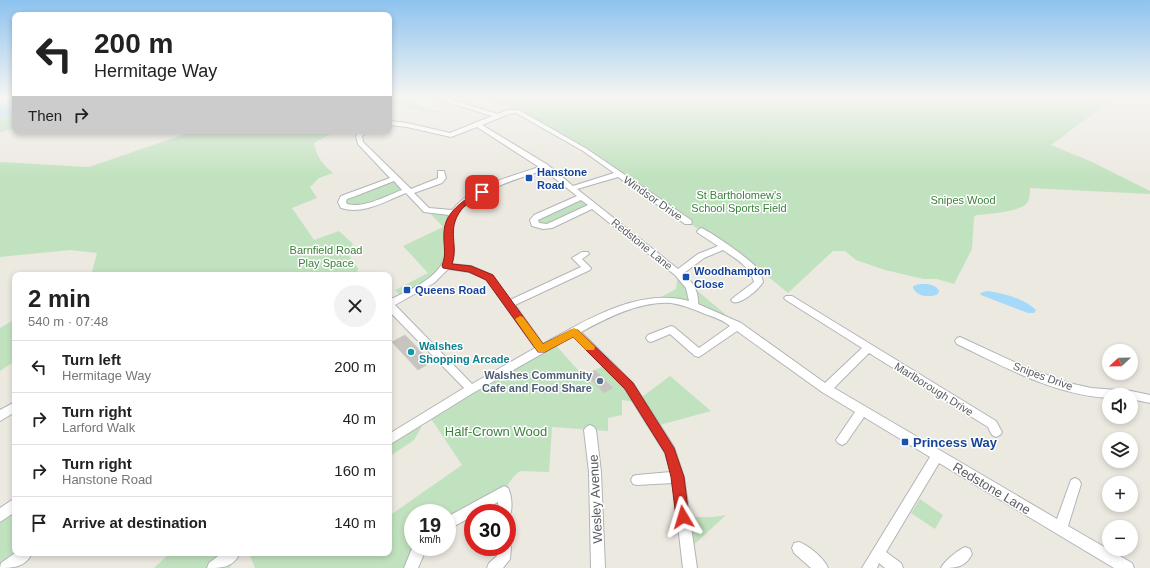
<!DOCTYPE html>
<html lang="en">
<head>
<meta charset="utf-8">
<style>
	:root { --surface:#fff; --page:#f2f2f2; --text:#222; --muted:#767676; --line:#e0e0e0 }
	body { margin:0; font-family:Arial,sans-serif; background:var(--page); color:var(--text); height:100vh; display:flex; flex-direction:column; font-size:15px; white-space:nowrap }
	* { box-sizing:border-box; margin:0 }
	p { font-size:13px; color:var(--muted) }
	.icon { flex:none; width:22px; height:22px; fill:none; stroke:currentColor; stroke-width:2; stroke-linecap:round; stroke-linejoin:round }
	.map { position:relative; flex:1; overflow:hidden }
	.sheet { position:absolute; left:12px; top:272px; width:380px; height:284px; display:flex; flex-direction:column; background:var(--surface); border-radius:8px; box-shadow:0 2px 6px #0003 }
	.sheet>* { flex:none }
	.hud { position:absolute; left:12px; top:12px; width:380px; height:122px; border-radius:8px; box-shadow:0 2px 6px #0003; background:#fff; color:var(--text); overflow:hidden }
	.needle { width:26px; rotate:248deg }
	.buttons { position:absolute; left:1102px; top:344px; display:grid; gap:8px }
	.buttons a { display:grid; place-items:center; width:36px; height:36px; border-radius:50%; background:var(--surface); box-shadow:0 2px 6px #0003; font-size:20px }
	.speed { position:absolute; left:404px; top:504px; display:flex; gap:8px; font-size:20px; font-weight:700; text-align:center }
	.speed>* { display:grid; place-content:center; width:52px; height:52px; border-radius:50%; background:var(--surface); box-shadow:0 2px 6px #0003; line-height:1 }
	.speed small { font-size:10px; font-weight:400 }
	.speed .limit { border:6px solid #d22; background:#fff; color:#111 }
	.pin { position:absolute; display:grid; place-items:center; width:34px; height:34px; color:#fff; margin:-17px; border-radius:8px; box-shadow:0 2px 6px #0006 }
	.me { position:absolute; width:44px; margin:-22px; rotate:353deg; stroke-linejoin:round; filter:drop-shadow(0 0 3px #0008) }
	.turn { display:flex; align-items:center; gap:14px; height:84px; padding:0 16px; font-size:18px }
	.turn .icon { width:52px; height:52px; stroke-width:2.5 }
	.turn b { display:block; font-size:28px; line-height:34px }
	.then { display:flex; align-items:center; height:38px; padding:0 16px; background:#0003; gap:8px; font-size:15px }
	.round { display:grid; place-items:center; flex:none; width:42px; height:42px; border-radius:21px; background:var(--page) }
	.head { display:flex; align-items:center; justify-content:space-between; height:68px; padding:0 16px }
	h1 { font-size:24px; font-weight:700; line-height:30px }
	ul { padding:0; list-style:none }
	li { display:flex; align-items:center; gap:12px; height:52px; padding:0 16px; border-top:1px solid var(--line) }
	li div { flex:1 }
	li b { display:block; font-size:15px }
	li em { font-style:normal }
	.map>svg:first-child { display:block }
	.green { fill:#c1e2bf }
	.water { fill:#a4d9f9 }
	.building { fill:#c7c3be; stroke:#d0cac0 }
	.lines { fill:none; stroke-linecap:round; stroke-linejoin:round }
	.minor-casing { stroke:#b2b4b8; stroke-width:2 }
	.minor { fill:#fff; fill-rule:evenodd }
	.route { fill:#d93025; stroke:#8d1f18 }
	.slow { fill:#f59e0b }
	.transit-dot { fill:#1a4fb4; stroke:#fff; stroke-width:1.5 }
	.culture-dot { fill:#0f9aa8; stroke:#fff; stroke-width:1.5 }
	.service-dot { fill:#5c6f8a; stroke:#fff; stroke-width:1.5 }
	.labels { text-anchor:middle; stroke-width:3; stroke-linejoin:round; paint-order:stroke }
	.transit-label { font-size:11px; font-weight:bold; fill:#164399; stroke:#fff; text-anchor:start }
	.park-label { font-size:11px; fill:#3a813a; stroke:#fff }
	.street-label { font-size:11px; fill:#5a5e61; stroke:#fff }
	.culture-label { font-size:11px; font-weight:bold; fill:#0d838f; stroke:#fff; text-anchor:start }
	.service-label { font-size:11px; font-weight:bold; fill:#4e5e75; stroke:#fff; text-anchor:end }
	.near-park-label { font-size:13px; fill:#3a813a; stroke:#fff }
	.near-transit-label { font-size:13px; font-weight:bold; fill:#164399; stroke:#fff; text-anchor:start }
	.near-street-label { font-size:13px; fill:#5a5e61; stroke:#fff }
</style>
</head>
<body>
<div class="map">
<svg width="1150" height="568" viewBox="0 0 1150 568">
	<rect width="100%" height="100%" fill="#ece9e1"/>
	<path class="green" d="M392,97h13l20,12 16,3c-17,0 -35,-2 -49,-12z
		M481,97h635l-65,48 39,16 60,30v3l-120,-6c0,5 0,11 -3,15 -7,9 -39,11 -51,12l-2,2 -2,32 -18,35 -17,-5h-13l-39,-9 -29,-10 -11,-9h-12l-45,42 -22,-18 -5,-2 -3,-4 -16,-14 -4,2 -153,-107 -68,-41z
		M15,114v14l-15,4v-14z
		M194,131h142l-22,12c2,13 9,22 19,30l-14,5 -9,9 7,11 -25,10 22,32 25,-9 14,13 -6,9 11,15 -1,7h-269l4,-3 5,-19 -27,-3 -70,7v-95l89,5z
		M396,178l12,12 -47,17 -13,2 -4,-11z
		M580,200l7,4v2l-40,19h-7l-3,-5z
		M427,210l27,3 -8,53 -44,32 -7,-8 33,-17 -25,-27 40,-19z
		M678,273l8,8 52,44 -45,-19 -33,-6 1,-3 15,-8z
		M15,319v42l-15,10v-43z
		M554,343l23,26 10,6 17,18 8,-5 -17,-18 8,-4 18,18 15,18 -14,-2v15l-14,3v13l-56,-4 -3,45 -29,-1c-16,13 -16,23 -15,42h-25l-3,-6 -30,17v-11h-34v34l-8,21h-150l-6,-15h140v-37l73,-51 -34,-51z
		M670,376l41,35 -51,14 -18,-28z
		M420,419l1,9 -7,12 -25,17v-17z
		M920,499l23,16 -8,14 -24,-16z
		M15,504v49h10l-19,15h-6v-52z
		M726,515l-39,36 -4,-34h30z
		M170,553h63l-5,4 3,8 -1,3h-76z"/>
	<path class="water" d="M15,100v14l-15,4v-14z
		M920,284c8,0 16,0 19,7l-1,3c-8,4 -20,3 -25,-6v-2z
		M988,291c15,2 37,8 48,19l-2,3h-6l-47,-18 -1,-2z"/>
	<path class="building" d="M405,335l26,27 -13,8 -26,-28z
		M595,370l18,18 -9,5 -17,-18z"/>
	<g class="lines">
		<g class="minor-casing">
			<path id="minor" d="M431,97h10l57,17 10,-4h11l68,39 104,71 1,2 -1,2h-6l-67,-47 -41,12 101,80 20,-15 20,-8 -20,-13 -1,-2 4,-3c9,3 50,32 56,40 3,4 5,9 6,14 -4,7 -22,23 -30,20l-2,-2 2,-2 21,-16c-4,-16 -18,-23 -31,-32l-19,8 -20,15c8,9 15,18 14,31l43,19 84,60 37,-35 -76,-48 -2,-2 2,-2h6l204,125 6,11 -2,3 -4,2 -4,-2 -4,-8 -119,-74 -35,35 223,131 14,-39 4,-2 4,2 2,4 -13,42 64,37 2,5h-20l-175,-105 -53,89 15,11 2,5h-18l-6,-5 -2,5h-15l68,-111 -66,-40 -18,26 -4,2 -4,-2 -2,-3 2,-3 17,-25 -33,-20 -85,-61 -38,26 -4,-1 -25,-22 -19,8 -3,-1 -2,-3 2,-3 23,-9 3,1 25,21 31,-22c-7,-6 -16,-9 -25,-12 -11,-5 -22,-9 -34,-11 -31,-2 -64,15 -90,29l52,51 41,64 10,30 13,91h-14l-10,-85 -36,2 -4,-1 -2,-4 2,-4 4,-1 34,-3 -6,-19 -40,-64 -52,-53 -100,57 -84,52v-11l75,-46 -75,-77v-11c19,-9 56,-24 57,-49 0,-13 -3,-23 3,-36l-25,-3 -18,-19c-20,8 -43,22 -65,15l-3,-6 3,-6 49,-18 -32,-34 -2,-8 4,-5h7l-5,5 1,6 48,47 25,-10 2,-1v-7h6l2,7 -4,5 -28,10 15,15 23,2c20,-25 59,-33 87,-43l-62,-40 -26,10 -44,-10 -18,-2v-4l18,2 43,10 42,-17zM516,113l67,38 31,22 -41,13 -25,-21 -66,-40 27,-11zM544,170l33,26 -43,19 -4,5 2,6 11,3 9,-1 40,-19 83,66 11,13 3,13c-50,-14 -103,19 -146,43l-28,-39 75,-35 1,-2 -9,-9 7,-5 -1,-2h-6l-10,6 9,9 -71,33 -18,-25 -21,-9 -20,-2c6,-13 -1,-27 2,-40 7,-30 65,-45 91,-54zM394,181l8,9c-14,5 -39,19 -55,14l-1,-2 1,-3 6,-2zM581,200l7,5 -41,19 -8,-1 -1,-3 2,-1zM448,269l21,3 17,7 49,69 -63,36 -77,-79 39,-22z
				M960,337l65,30 44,16 22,5 40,3 19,4v8l-19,-4v-4h-22v3c-54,-3 -105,-31 -152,-54l-2,-3 2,-3z
				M15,402v10l-15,9v-11z
				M590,425l4,2 2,3 5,42 4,96h-14l-2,-96 -5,-42 2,-3z
				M504,486l4,2c4,8 5,22 1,29l-2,1v-5h-8l-1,-11 -20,11h-5v3l-26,14v-13z
				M15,498v14l-15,10v-14z
				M507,542l4,5 -1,12 -7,9h-16l2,-5 8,-7v-9h10z
				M799,542c10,4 25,16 29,26h-17l-17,-15 -2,-5 2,-5z
				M413,546l14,1 -9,21h-14z
				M965,547l5,2 2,5c-7,14 -17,14 -31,14 4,-8 16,-17 24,-21z
				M15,553h17c-6,14 -19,15 -32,15l1,-5z
				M222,553h18c-7,15 -19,15 -33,15l2,-5z"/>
		</g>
		<use href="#minor" class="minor"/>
	</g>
	<linearGradient id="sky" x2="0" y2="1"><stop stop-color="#8dc3ef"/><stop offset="0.55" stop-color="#f6f5f2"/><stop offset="1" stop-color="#f6f5f2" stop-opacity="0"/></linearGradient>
	<rect width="1150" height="177" fill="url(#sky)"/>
	<path class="route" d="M479,190h6l1,2c-7,7 -19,10 -25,18 -15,21 -2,34 -9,54l19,2 22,9 50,69 28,-14h7l55,53 41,65 10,29 5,40 -2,4 -4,2 -5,-2 -2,-4 -5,-40 -6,-24 -40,-64 -52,-52 -28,15h-7l-52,-72 -17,-8 -26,-4 -1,-2c5,-13 1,-21 2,-34 1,-21 20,-31 35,-42z"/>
	<path class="slow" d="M520,316l3,1 20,27 31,-16 4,2 17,17 -1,3h-8l-13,-13 -28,15h-7l-23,-33z"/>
	<g class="transit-dot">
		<rect x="525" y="174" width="8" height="8" rx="2"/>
		<rect x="682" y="273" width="8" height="8" rx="2"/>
		<rect x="403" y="286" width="8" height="8" rx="2"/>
		<rect x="901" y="438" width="8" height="8" rx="2"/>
	</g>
	<circle class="culture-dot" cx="411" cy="352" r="4"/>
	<circle class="service-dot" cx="600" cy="381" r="4"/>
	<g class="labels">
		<g class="transit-label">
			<text x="537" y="176">Hanstone<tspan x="537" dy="13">Road</tspan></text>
			<text x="694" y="275">Woodhampton<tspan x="694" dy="13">Close</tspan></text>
			<text x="415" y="294">Queens Road</text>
		</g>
		<g class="park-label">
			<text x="739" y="199">St Bartholomew's<tspan x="739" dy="13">School Sports Field</tspan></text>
			<text x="963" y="204">Snipes Wood</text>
			<text x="326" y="254">Barnfield Road<tspan x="326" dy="13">Play Space</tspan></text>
		</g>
		<g class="street-label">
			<text transform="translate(653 198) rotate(35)" y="4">Windsor Drive</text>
			<text transform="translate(642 244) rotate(39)" y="4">Redstone Lane</text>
			<text transform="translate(1043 376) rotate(20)" y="4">Snipes Drive</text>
			<text transform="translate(934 389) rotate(32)" y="4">Marlborough Drive</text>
		</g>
		<g class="culture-label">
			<text x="419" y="350">Walshes<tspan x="419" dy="13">Shopping Arcade</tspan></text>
		</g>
		<g class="service-label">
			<text x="592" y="379">Walshes Community<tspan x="592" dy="13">Cafe and Food Share</tspan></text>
		</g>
		<g class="near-park-label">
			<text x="496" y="436">Half-Crown Wood</text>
		</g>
		<g class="near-transit-label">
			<text x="913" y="447">Princess Way</text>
		</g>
		<g class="near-street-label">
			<text transform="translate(992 488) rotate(31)" y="5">Redstone Lane</text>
			<text transform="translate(595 499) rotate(-93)" y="5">Wesley Avenue</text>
		</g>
	</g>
</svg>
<div class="buttons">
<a><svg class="needle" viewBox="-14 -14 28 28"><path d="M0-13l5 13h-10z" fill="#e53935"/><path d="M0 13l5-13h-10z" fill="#767676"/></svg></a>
<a><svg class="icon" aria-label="sound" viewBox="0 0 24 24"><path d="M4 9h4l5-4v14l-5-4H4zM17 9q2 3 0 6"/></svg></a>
<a><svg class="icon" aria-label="layers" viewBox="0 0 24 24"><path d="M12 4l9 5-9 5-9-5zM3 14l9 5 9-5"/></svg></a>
<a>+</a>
<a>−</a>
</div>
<div class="speed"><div>19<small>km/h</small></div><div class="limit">30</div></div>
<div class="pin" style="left:482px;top:192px;background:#d93025"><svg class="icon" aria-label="arrive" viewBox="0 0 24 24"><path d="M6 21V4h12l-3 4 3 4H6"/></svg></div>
<svg class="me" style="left:683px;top:517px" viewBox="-20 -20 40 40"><path d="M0-17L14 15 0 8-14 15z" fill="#d93025" stroke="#fff" stroke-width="4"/></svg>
<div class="hud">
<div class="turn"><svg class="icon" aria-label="left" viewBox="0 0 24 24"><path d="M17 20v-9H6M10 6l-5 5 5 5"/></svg><div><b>200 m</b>Hermitage Way</div></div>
<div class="then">Then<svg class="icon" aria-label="right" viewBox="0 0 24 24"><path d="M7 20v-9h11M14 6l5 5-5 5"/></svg></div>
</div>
<section class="sheet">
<div class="head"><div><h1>2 min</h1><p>540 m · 07:48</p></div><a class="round"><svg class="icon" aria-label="close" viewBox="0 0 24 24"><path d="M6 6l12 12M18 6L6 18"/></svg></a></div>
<ul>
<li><svg class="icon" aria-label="left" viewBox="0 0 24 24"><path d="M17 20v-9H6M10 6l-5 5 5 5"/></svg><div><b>Turn left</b><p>Hermitage Way</p></div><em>200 m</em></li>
<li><svg class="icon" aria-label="right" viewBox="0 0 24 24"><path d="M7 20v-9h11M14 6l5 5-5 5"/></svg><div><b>Turn right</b><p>Larford Walk</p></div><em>40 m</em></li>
<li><svg class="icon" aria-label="right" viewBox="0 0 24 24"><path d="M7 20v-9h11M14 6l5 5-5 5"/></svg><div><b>Turn right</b><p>Hanstone Road</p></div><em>160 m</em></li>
<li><svg class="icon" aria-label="arrive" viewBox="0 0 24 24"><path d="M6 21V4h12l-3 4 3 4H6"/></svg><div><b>Arrive at destination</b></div><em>140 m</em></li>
</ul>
</section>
</div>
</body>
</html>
